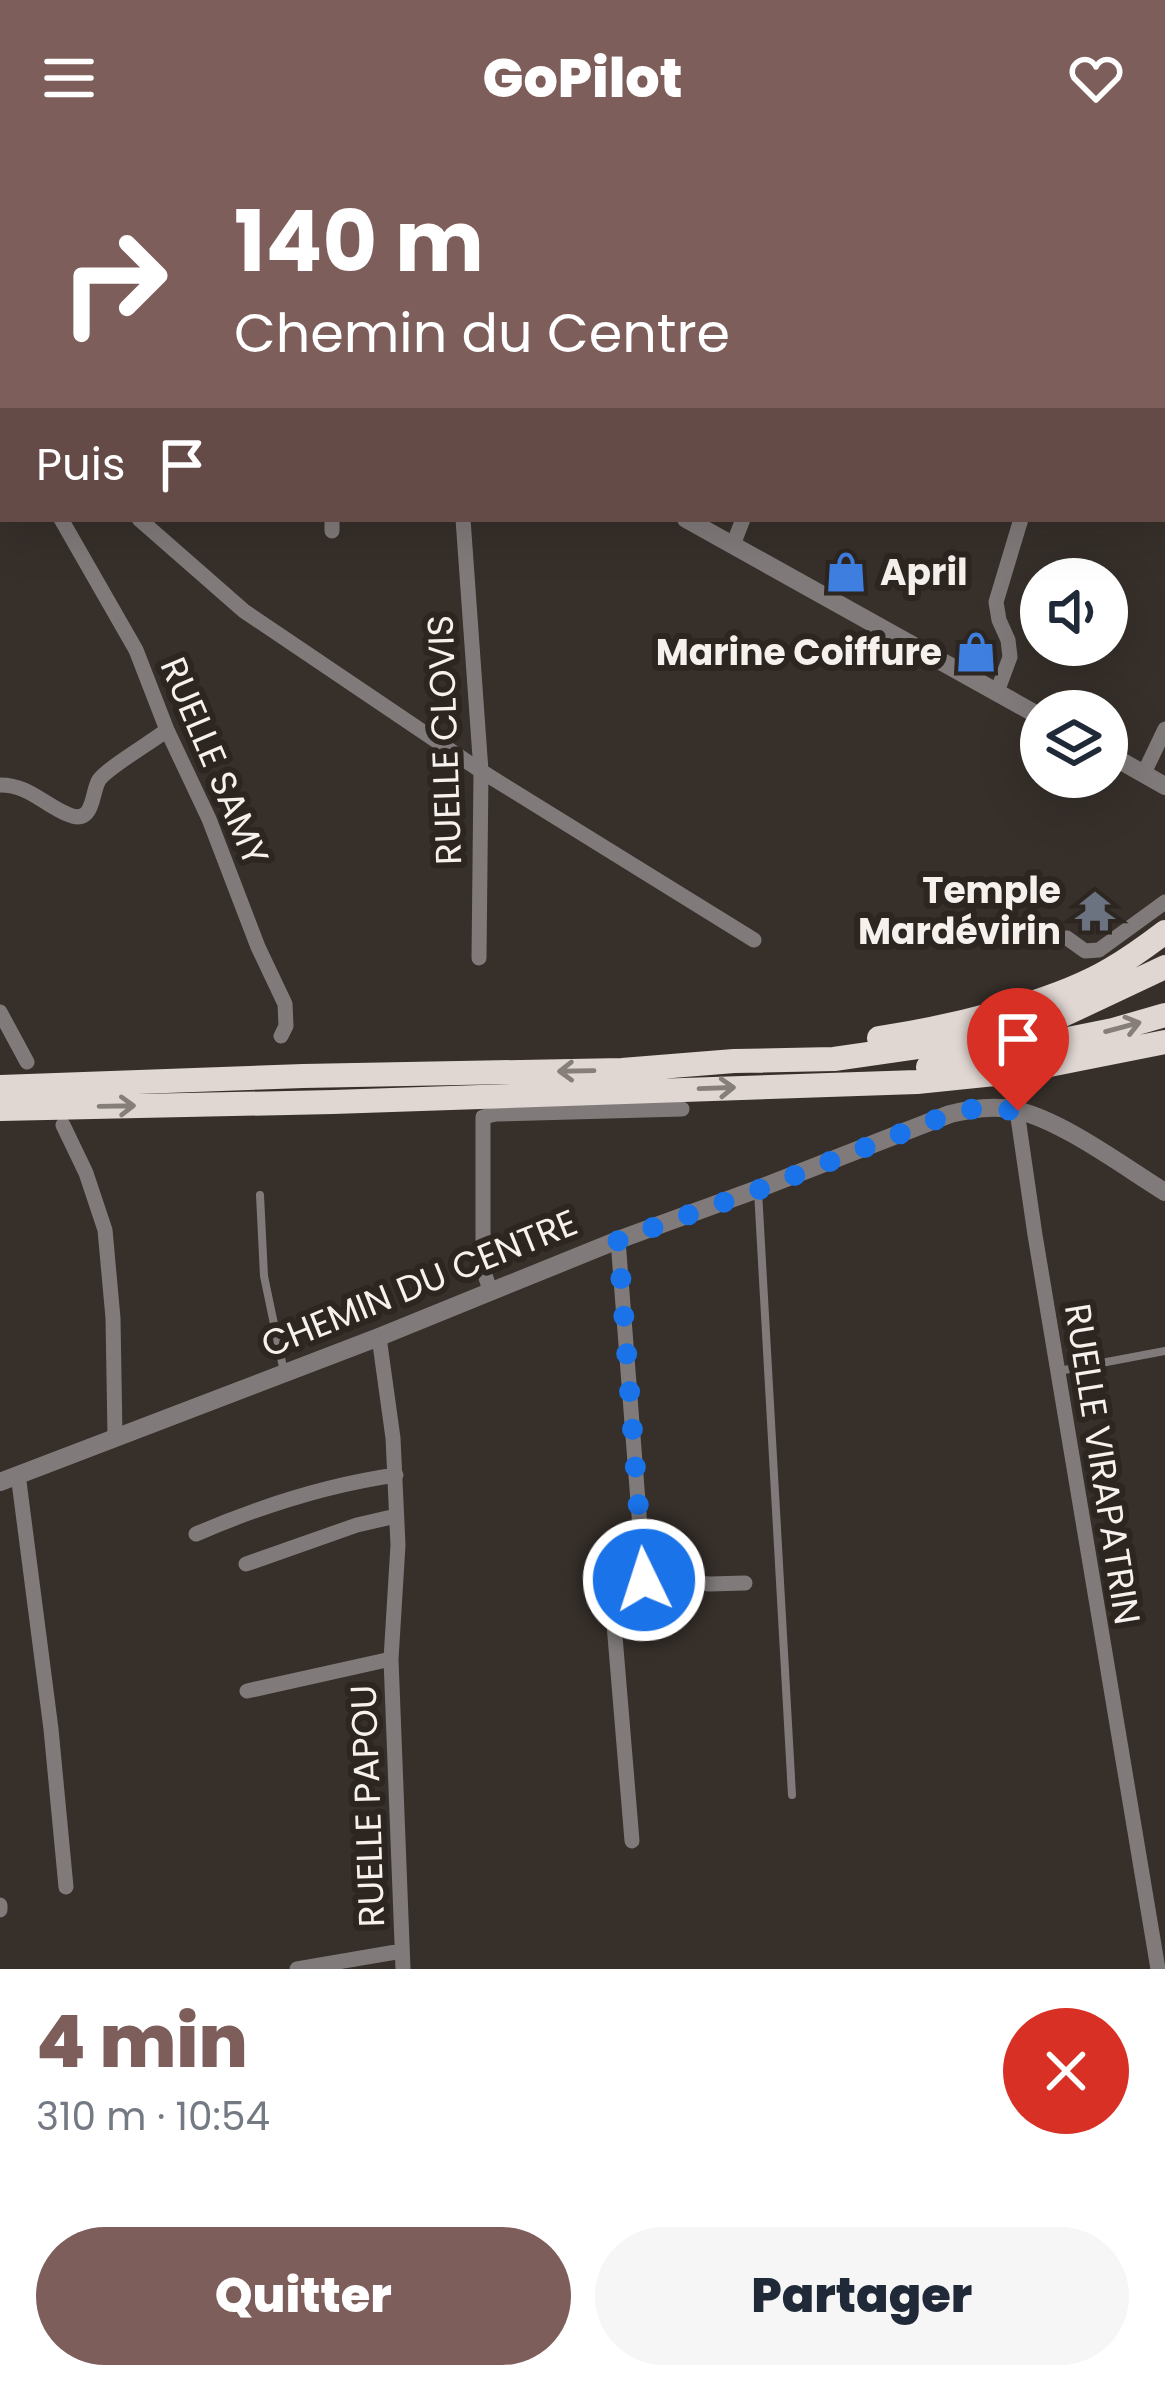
<!DOCTYPE html>
<html lang="fr">
<head>
<meta charset="utf-8">
<style>
	:root { --surface:#fff; --page:#f6f6f7; --text:#1f2937; --muted:#747a83; --accent:#7e5e5a }
	body { margin:0; font-family:Poppins,sans-serif; background:var(--page); color:var(--text); height:100vh; display:flex; flex-direction:column; font-size:45px; white-space:nowrap }
	* { box-sizing:border-box; margin:0 }
	p { font-size:39px; color:var(--muted) }
	.icon { flex:none; width:66px; height:66px; fill:none; stroke:currentColor; stroke-width:2; stroke-linecap:round; stroke-linejoin:round }
	.map { position:relative; height:1813px; overflow:hidden }
	.side { display:flex; flex-direction:column; background:var(--surface); flex:1 }
	.side>* { flex:none }
	.guide { position:absolute; left:0px; top:0px; width:1167px; height:366px; box-shadow:0 12px 48px #0002; background:#7e5e5a; color:#fff; overflow:hidden }
	.tools { position:absolute; left:1020px; top:402px; display:grid; gap:24px }
	.tools a { display:grid; place-items:center; width:108px; height:108px; border-radius:50%; background:var(--surface); box-shadow:0 12px 48px #0002; font-size:60px }
	.pin { position:absolute; display:grid; place-items:center; width:102px; height:102px; color:#fff; margin:-123px -51px; border-radius:50% 50% 50% 0; rotate:-45deg; box-shadow:0 0 12px #0007 }
	.pin .icon { rotate:45deg }
	.me { position:absolute; width:132px; margin:-66px; rotate:356deg; stroke-linejoin:round; filter:drop-shadow(0 0 9px #0008) }
	.turn { display:flex; align-items:center; gap:42px; height:252px; padding:0 36px; font-size:54px }
	.turn .icon { width:156px; height:156px; stroke-width:2.5 }
	.turn b { display:block; font-size:84px; line-height:102px }
	.then { display:flex; align-items:center; height:114px; padding:0 36px; background:#0003; gap:24px; font-size:45px }
	.round { display:grid; place-items:center; flex:none; width:126px; height:126px; border-radius:63px; background:var(--page) }
	.overview { display:flex; align-items:center; justify-content:space-between; height:204px; padding:0 36px }
	h1 { font-size:72px; font-weight:800; line-height:90px; color:var(--accent) }
	.button { display:flex; gap:24px; margin-top:auto; padding:24px 36px }
	.button a { flex:1; height:138px; border-radius:72px; background:var(--accent); color:#fff; font-size:48px; font-weight:800; line-height:138px; text-align:center }
	.button a+a { background:var(--page); color:var(--text) }
	header { display:flex; justify-content:space-between; align-items:center; height:156px; padding:0 36px; background:var(--accent); color:#fff; font-size:54px; font-weight:800 }
	.map>svg:first-child { display:block }
	.lines { fill:none; stroke-linecap:round; stroke-linejoin:round }
	.stream { stroke:#001e2a; stroke-width:4.5 }
	.service { stroke:#807b7a; stroke-width:8 }
	.minor { stroke:#807b7a; stroke-width:15 }
	.tertiary { stroke:#807b7a; stroke-width:18 }
	.trunk { stroke:#e0d6d2; stroke-width:24 }
	.oneway { stroke:#867e79 }
	.route { stroke:#1a73e8; stroke-width:21; stroke-dasharray:0 37.8 }
	.labels { text-anchor:middle; stroke-width:12; stroke-linejoin:round; paint-order:stroke }
	.poi-label { font-size:36px; font-weight:bold; fill:#f6f1ed; stroke:#2c2520; text-anchor:end }
	.street-label { font-size:36px; fill:#f6f1ed; stroke:#2c2520 }
</style>
</head>
<body>
<header><svg class="icon" aria-label="menu" viewBox="0 0 24 24"><path d="M4 6h16M4 12h16M4 18h16"/></svg>GoPilot<svg class="icon" aria-label="heart" viewBox="0 0 24 24"><path d="M12 20l-8-8c-3-5 5-10 8-4 3-6 11-1 8 4z"/></svg></header>
<div class="map">
<svg width="1165" height="1813" viewBox="0 0 1165 1813">
	<rect width="100%" height="100%" fill="#362f2a"/>
	<g class="lines">
		<path class="stream" d="M849,0l3,3
			M1164,78l1,-1"/>
		<path class="service" d="M296,3l2,-3
			M758,1035l34,604
			M260,1039l4,81 20,96
			M1059,1215l106,-20"/>
		<path class="minor" d="M0,249l3,2
			M0,282l3,-1
			M61,363l75,131 31,80 42,89 49,128 27,57 1,22 -5,10
			M139,363l105,92 237,160 273,169
			M332,363v12
			M463,363l18,252 -2,187
			M733,389l10,-26
			M997,536l13,-35 -2,-17 -9,-20 -3,-18 25,-83
			M1144,617l21,-44
			M0,629c29,0 43,19 67,29 28,13 24,-22 32,-34 8,-12 54,-39 68,-50
			M1067,782l18,13 14,-1 66,-48
			M0,856l27,50
			M1017,955l18,124 123,734
			M63,969l23,48 19,57 8,88 2,118
			M618,1084l26,340 -23,3 -9,17 20,241
			M490,1134l-7,-21v-152l13,-3 186,-5
			M379,1181l14,101 5,107 -7,114 12,310
			M18,1318l33,255 15,158
			M196,1378c65,-28 130,-49 200,-59
			M246,1408l111,-39 39,-9
			M644,1424l66,4 35,-1
			M247,1535l144,-32
			M0,1749v5
			M297,1813l105,-18"/>
		<path class="tertiary" d="M42,0l5,3
			M686,363l355,198
			M1107,597l58,33
			M0,1326l379,-145 239,-97 140,-51 192,-75c22,-5 43,-9 66,-4 47,11 107,56 149,82"/>
		<path class="trunk" d="M879,882c68,-10 173,-34 232,-69 19,-11 37,-24 54,-37
			M928,911l185,-37 52,-15
			M0,931l303,-11 319,-6 112,-9 100,-2 125,-18 62,-14 40,-11 104,-49
			M0,953l333,-7 584,-20 97,-10 151,-30"/>
	</g>
	<defs><path id="oneway-shaft" d="M-6 0H5M1.5-3L5.5 0L1.5 3" fill="none" stroke-width="1.6" stroke-linecap="round" stroke-linejoin="round" transform="scale(3)"/></defs>
	<g class="oneway">
		<use href="#oneway-shaft" transform="translate(1123 871) rotate(-15)"/>
		<use href="#oneway-shaft" transform="translate(576 915) rotate(179)"/>
		<use href="#oneway-shaft" transform="translate(717 932) rotate(-2)"/>
		<use href="#oneway-shaft" transform="translate(117 950) rotate(-1)"/>
	</g>
	<g class="lines">
		<path class="route" d="M644,1424l-26,-340 140,-50 192,-76 32,-7 36,4"/>
	</g>
	<defs>
		<g id="shop-bare" transform="scale(3.24)"><path d="M-5-2.5h2.3a2.7 3.5 0 0 1 5.4 0H5L5.5 6h-11ZM-1.5-2.5h3a1.5 2.3 0 0 0-3 0Z" fill="#3f7fe0" stroke="#2c2520" stroke-width="2.5" paint-order="stroke"/></g>
		<g id="temple-bare" transform="scale(3.24)"><path d="M0-6L5-2H3V0L6.5 2.5H4V6H1.5V3h-3V6H-4V2.5H-6.5L-3 0V-2H-5Z" fill="#6b7280" stroke="#2c2520" stroke-width="2.5" paint-order="stroke"/></g>
	</defs>
	<g fill-rule="evenodd">
		<use href="#shop-bare" x="846" y="416"/>
		<use href="#shop-bare" x="976" y="496"/>
		<use href="#temple-bare" x="1095" y="755"/>
	</g>
	<g class="labels">
		<g class="poi-label">
			<text x="880" y="429" text-anchor="start">April</text>
			<text x="942" y="509">Marine Coiffure</text>
			<text x="1061" y="747">Temple<tspan x="1061" dy="41">Mardévirin</tspan></text>
		</g>
		<g class="street-label">
			<text transform="translate(444 584) rotate(-92)" y="13">RUELLE CLOVIS</text>
			<text transform="translate(215 605) rotate(67)" y="13">RUELLE SAMY</text>
			<text transform="translate(419 1127) rotate(-22)" y="13">CHEMIN DU CENTRE</text>
			<text transform="translate(1103 1308) rotate(81)" y="13">RUELLE VIRAPATRIN</text>
			<text transform="translate(367 1650) rotate(-92)" y="13">RUELLE PAPOU</text>
		</g>
	</g>
</svg>
<div class="tools">
<a><svg class="icon" aria-label="sound" viewBox="0 0 24 24"><path d="M4 9h4l5-4v14l-5-4H4zM17 9q2 3 0 6"/></svg></a>
<a><svg class="icon" aria-label="layers" viewBox="0 0 24 24"><path d="M12 4l9 5-9 5-9-5zM3 14l9 5 9-5"/></svg></a>
</div>
<div class="pin" style="left:1018px;top:955px;background:#d93025"><svg class="icon" aria-label="arrive" viewBox="0 0 24 24"><path d="M6 21V4h12l-3 4 3 4H6"/></svg></div>
<svg class="me" style="left:644px;top:1424px" viewBox="-20 -20 40 40"><circle r="17" fill="#1a73e8" stroke="#fff" stroke-width="3"/><path d="M0-11L8 9 0 5-8 9z" fill="#fff"/></svg>
<div class="guide">
<div class="turn"><svg class="icon" aria-label="right" viewBox="0 0 24 24"><path d="M7 20v-9h11M14 6l5 5-5 5"/></svg><div><b>140 m</b>Chemin du Centre</div></div>
<div class="then">Puis<svg class="icon" aria-label="arrive" viewBox="0 0 24 24"><path d="M6 21V4h12l-3 4 3 4H6"/></svg></div>
</div>
</div>
<section class="side">
<div class="overview"><div><h1>4 min</h1><p>310 m · 10:54</p></div><a class="round" style="background:#d93025;color:#fff"><svg class="icon" aria-label="close" viewBox="0 0 24 24"><path d="M6 6l12 12M18 6L6 18"/></svg></a></div>
<div class="button"><a>Quitter</a><a>Partager</a></div>
</section>
</body>
</html>
